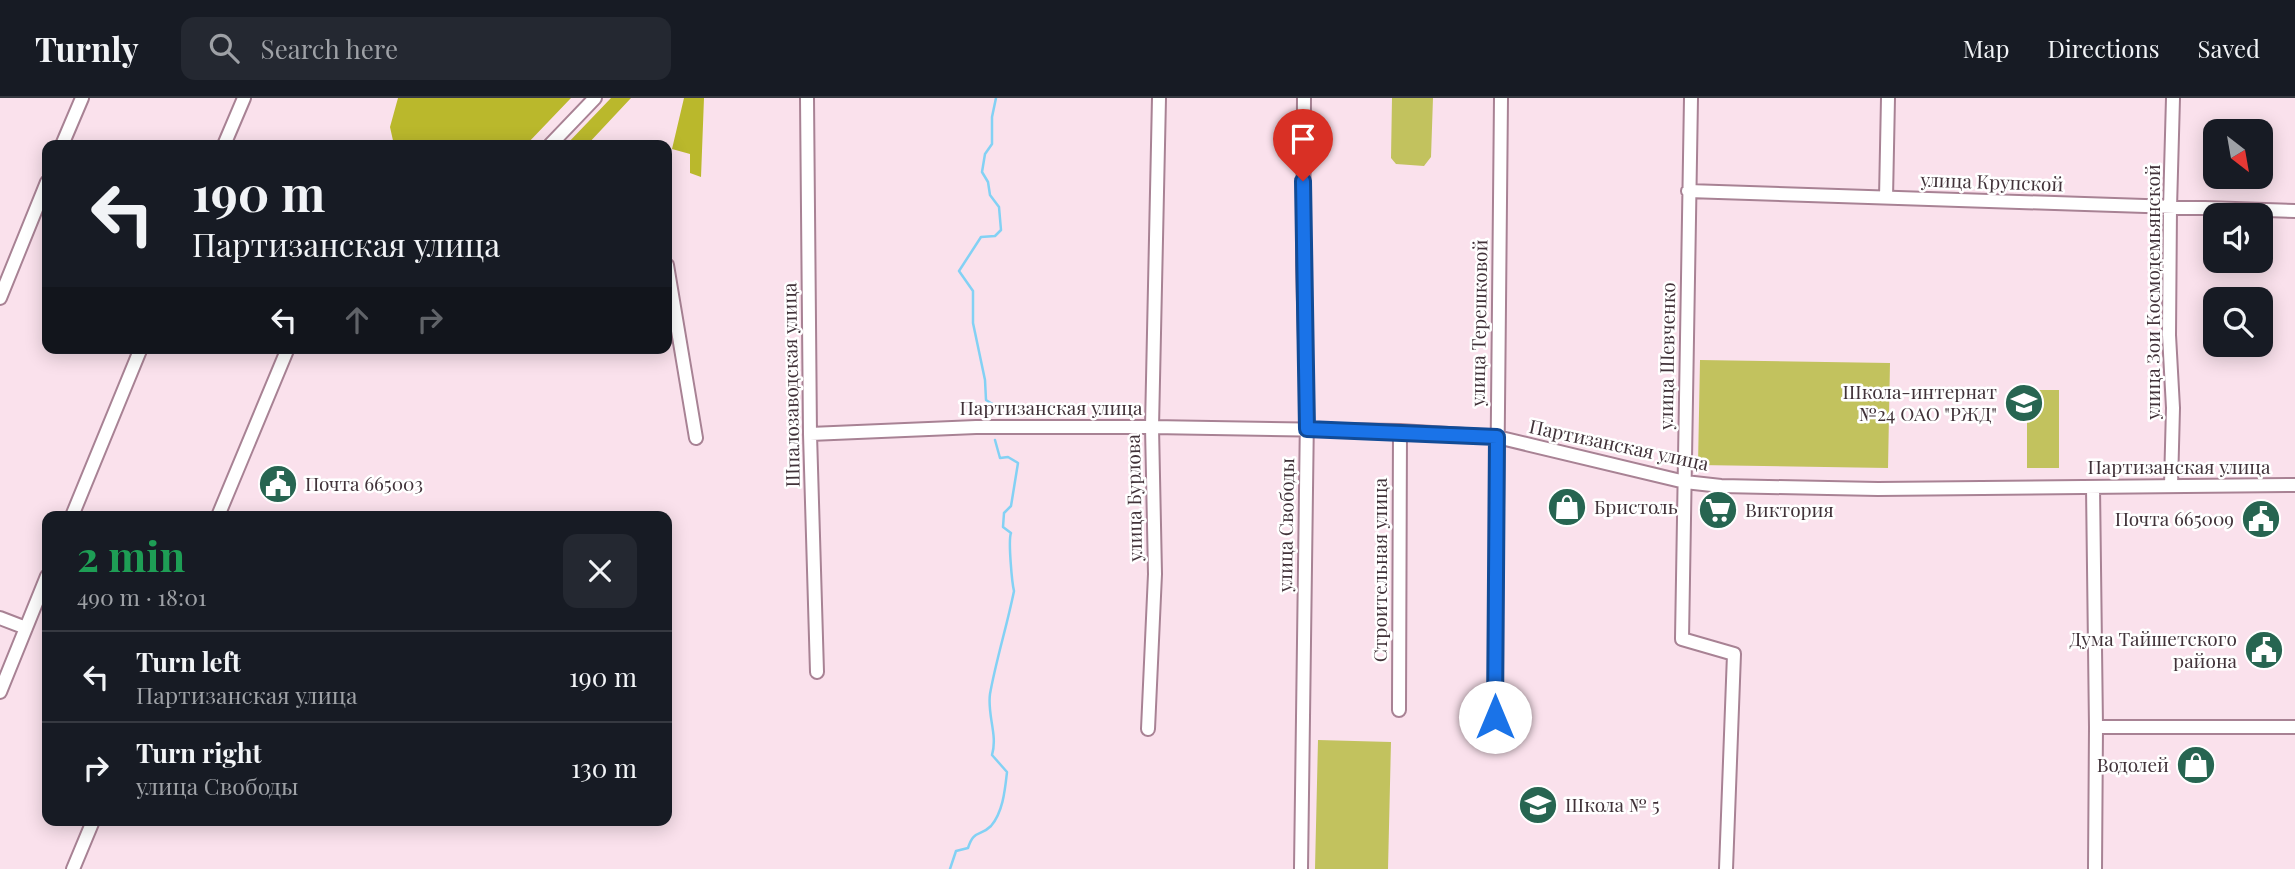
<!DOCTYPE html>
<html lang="en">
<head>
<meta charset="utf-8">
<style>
	:root { --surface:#171b24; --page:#242831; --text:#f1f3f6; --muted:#9ea1a6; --line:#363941 }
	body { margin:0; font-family:"Playfair Display",serif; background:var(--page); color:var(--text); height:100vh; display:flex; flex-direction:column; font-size:26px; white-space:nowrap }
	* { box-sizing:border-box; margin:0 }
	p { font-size:23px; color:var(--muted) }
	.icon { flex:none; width:38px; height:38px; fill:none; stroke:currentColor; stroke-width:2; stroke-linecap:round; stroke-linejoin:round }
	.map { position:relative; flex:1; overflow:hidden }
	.sheet { position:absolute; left:42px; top:413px; width:630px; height:315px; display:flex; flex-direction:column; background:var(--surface); border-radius:14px; box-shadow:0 4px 18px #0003 }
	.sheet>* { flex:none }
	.hud { position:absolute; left:42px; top:42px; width:630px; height:214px; border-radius:14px; box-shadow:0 4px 18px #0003; background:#171b24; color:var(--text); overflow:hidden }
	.needle { width:46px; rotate:149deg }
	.buttons { position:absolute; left:2203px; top:21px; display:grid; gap:14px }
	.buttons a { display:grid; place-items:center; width:70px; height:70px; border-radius:14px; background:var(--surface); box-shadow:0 4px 18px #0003; font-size:35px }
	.pin { position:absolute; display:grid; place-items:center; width:60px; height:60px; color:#fff; margin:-72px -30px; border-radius:50% 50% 50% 0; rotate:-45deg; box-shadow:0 0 7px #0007 }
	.pin .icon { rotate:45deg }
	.me { position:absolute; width:77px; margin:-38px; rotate:0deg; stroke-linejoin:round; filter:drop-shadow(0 0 5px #0008) }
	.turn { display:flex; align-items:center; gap:24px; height:147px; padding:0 35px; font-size:32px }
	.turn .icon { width:91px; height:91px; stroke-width:2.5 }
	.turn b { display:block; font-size:49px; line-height:60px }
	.lanes { display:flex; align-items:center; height:66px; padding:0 35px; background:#0003; justify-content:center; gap:35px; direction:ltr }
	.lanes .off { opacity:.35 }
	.round { display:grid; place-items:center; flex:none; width:74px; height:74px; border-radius:14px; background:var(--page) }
	.head { display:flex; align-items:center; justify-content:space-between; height:119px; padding:0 35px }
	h1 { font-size:42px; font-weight:700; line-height:52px; color:#1e9e55 }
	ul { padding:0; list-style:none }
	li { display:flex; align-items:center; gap:21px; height:91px; padding:0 35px; border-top:2px solid var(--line) }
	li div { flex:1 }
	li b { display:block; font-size:26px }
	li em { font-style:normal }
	header { display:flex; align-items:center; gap:42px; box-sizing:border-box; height:98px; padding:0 35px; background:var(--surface); border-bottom:2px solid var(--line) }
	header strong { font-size:33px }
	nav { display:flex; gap:38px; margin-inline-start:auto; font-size:24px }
	.search { width:490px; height:63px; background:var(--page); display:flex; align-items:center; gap:18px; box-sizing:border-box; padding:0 24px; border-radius:14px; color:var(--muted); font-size:26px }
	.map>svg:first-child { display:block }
	.green { fill:#c2c25e }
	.forest { fill:#bab82c }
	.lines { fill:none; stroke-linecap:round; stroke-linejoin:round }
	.stream { stroke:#83d1f4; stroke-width:2.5 }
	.minor-casing { stroke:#a88294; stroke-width:16 }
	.minor { stroke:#fff; stroke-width:12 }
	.route-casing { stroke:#114b97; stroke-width:18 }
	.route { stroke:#1a73e8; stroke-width:12 }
	.labels { text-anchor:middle; stroke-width:5; stroke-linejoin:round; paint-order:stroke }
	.street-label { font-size:19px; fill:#413239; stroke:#fff }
	.poi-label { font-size:19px; fill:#413239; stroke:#fff; text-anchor:end }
</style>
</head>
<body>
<header>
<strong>Turnly</strong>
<div class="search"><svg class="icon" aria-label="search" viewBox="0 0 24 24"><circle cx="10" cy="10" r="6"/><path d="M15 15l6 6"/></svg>Search here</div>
<nav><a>Map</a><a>Directions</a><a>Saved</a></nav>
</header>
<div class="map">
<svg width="2295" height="771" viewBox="0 0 2295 771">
	<rect width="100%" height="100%" fill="#fae1ec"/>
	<path class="green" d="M1392,0h41l-2,59 -7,9 -28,-2 -5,-6z
		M1700,262l190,3 -2,105 -190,-3z
		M2027,292h32v78h-32z
		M1318,642l73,2 -3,127h-73z"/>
	<path class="forest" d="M398,0h173l-45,47h-132l-4,-18z
		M611,0h20l-44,47h-21z
		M684,0h20l-3,79 -11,-4v-19l-18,-5z"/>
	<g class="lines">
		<path class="stream" d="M996,0l-4,19v27l-7,10 -3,18 6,10 2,13 9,12 2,23 -6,6 -14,1 -22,34 14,20v32l12,57 1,20 13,8
			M950,771l6,-18 12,-3c6,-19 12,-11 23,-22 12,-14 14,-36 16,-54l-15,-17c6,-20 -5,-40 -2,-61 6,-34 17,-68 24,-103 -2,-8 -6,-51 -3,-58l-8,-6 1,-14 7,-7 7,-43 -10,-6 -8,1 -5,-18"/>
		<g class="minor-casing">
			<path id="minor" d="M807,0l3,336 7,238
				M1691,0l-9,541 52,15 -8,215
				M62,47l20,-47
				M224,47l20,-47
				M550,47l45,-47
				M1688,93l607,20
				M1886,100l2,-100
				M667,167l29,173
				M0,200l47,-116
				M810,336l166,-7h176l248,4 97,6 188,45 36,4 157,3 417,-4
				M2171,387l2,-77 -4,-73 1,-127 3,-110
				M2093,389l3,240 -1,142
				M72,418l69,-168
				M218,418l70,-168
				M0,520l26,10
				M0,594l47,-116
				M1399,612l1,-279
				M1495,619l6,-619
				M2096,629h199
				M1148,631l7,-155 -3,-147 7,-329
				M73,771l20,-48
				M1301,771l6,-454 -4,-151 1,-166"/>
		</g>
		<use href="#minor" class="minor"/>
	</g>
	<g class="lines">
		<g class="route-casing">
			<path id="route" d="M1303,83l4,248 190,8 -2,280"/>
		</g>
		<use href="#route" class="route"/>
	</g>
	<defs>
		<g id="school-disc" transform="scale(2.0125)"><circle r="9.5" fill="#276551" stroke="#fff"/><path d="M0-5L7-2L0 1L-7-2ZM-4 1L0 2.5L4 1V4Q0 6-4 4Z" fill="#fff"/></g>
		<g id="civic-disc" transform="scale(2.0125)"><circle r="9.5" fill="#276551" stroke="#fff"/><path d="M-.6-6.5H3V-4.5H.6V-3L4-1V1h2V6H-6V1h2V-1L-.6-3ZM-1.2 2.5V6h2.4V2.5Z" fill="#fff"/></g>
		<g id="shop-disc" transform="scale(2.0125)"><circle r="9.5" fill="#276551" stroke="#fff"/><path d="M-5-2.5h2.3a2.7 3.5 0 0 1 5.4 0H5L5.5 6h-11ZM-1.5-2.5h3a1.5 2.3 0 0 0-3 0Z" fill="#fff"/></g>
		<g id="supermarket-disc" transform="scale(2.0125)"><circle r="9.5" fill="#276551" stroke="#fff"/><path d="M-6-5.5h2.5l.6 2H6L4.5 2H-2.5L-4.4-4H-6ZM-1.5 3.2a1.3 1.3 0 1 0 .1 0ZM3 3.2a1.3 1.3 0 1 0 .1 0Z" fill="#fff"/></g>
	</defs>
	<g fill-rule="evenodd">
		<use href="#school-disc" x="2024" y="305"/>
		<use href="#civic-disc" x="278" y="386"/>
		<use href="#shop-disc" x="1567" y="409"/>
		<use href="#supermarket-disc" x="1718" y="412"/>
		<use href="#civic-disc" x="2261" y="421"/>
		<use href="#civic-disc" x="2264" y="552"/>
		<use href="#shop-disc" x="2196" y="667"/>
		<use href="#school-disc" x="1538" y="707"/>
	</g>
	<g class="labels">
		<g class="street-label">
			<text transform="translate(1992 84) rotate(2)" y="7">улица Крупской</text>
			<text transform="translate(2153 194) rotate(-90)" y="7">улица Зои Космодемьянской</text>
			<text transform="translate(1479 225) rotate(-89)" y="7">улица Терешковой</text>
			<text transform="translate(1667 258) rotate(-89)" y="7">улица Шевченко</text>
			<text transform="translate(791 287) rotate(-91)" y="7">Шпалозаводская улица</text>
			<text x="1051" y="317">Партизанская улица</text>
			<text transform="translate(1619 347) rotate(12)" y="7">Партизанская улица</text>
			<text x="2179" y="376">Партизанская улица</text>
			<text transform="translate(1134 400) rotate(-91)" y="7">улица Бурлова</text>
			<text transform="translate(1286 427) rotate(-89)" y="7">улица Свободы</text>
			<text transform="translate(1380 472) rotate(-90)" y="7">Строительная улица</text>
		</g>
		<g class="poi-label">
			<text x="1997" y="301">Школа-интернат<tspan x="1997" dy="22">№24 ОАО "РЖД"</tspan></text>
			<text x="305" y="393" text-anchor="start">Почта 665003</text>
			<text x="1594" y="416" text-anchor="start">Бристоль</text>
			<text x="1745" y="419" text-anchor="start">Виктория</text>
			<text x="2234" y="428">Почта 665009</text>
			<text x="2237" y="548">Дума Тайшетского<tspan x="2237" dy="22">района</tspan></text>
			<text x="2169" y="674">Водолей</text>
			<text x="1565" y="714" text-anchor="start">Школа № 5</text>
		</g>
	</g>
</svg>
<div class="buttons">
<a><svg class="needle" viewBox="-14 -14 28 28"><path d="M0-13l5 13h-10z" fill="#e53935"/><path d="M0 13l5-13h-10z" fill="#9ea1a6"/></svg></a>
<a><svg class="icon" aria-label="sound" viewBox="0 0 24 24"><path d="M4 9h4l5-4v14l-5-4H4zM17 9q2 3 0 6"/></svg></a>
<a><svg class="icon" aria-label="search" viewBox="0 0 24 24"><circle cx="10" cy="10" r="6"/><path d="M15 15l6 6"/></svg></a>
</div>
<div class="pin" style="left:1303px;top:83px;background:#d93025"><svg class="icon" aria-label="arrive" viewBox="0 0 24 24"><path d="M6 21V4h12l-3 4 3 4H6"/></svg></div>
<svg class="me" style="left:1495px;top:619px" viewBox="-20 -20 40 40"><circle r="19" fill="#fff"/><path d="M0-13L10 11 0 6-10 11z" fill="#1a73e8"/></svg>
<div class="hud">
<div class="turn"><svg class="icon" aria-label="left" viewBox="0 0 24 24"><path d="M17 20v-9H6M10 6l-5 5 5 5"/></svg><div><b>190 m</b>Партизанская улица</div></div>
<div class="lanes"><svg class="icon" aria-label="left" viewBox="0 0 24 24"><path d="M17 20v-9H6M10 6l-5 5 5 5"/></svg><svg class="icon off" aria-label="ahead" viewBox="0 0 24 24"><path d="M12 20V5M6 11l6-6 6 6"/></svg><svg class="icon off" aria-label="right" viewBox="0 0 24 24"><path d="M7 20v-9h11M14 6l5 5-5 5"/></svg></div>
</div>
<section class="sheet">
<div class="head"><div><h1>2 min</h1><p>490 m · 18:01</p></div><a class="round"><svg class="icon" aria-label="close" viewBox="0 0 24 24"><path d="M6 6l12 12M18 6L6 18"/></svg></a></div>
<ul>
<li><svg class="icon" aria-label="left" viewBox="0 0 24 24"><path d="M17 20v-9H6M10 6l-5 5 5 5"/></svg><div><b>Turn left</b><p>Партизанская улица</p></div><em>190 m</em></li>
<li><svg class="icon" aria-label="right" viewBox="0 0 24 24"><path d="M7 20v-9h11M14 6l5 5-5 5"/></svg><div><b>Turn right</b><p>улица Свободы</p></div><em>130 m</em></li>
</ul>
</section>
</div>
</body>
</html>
